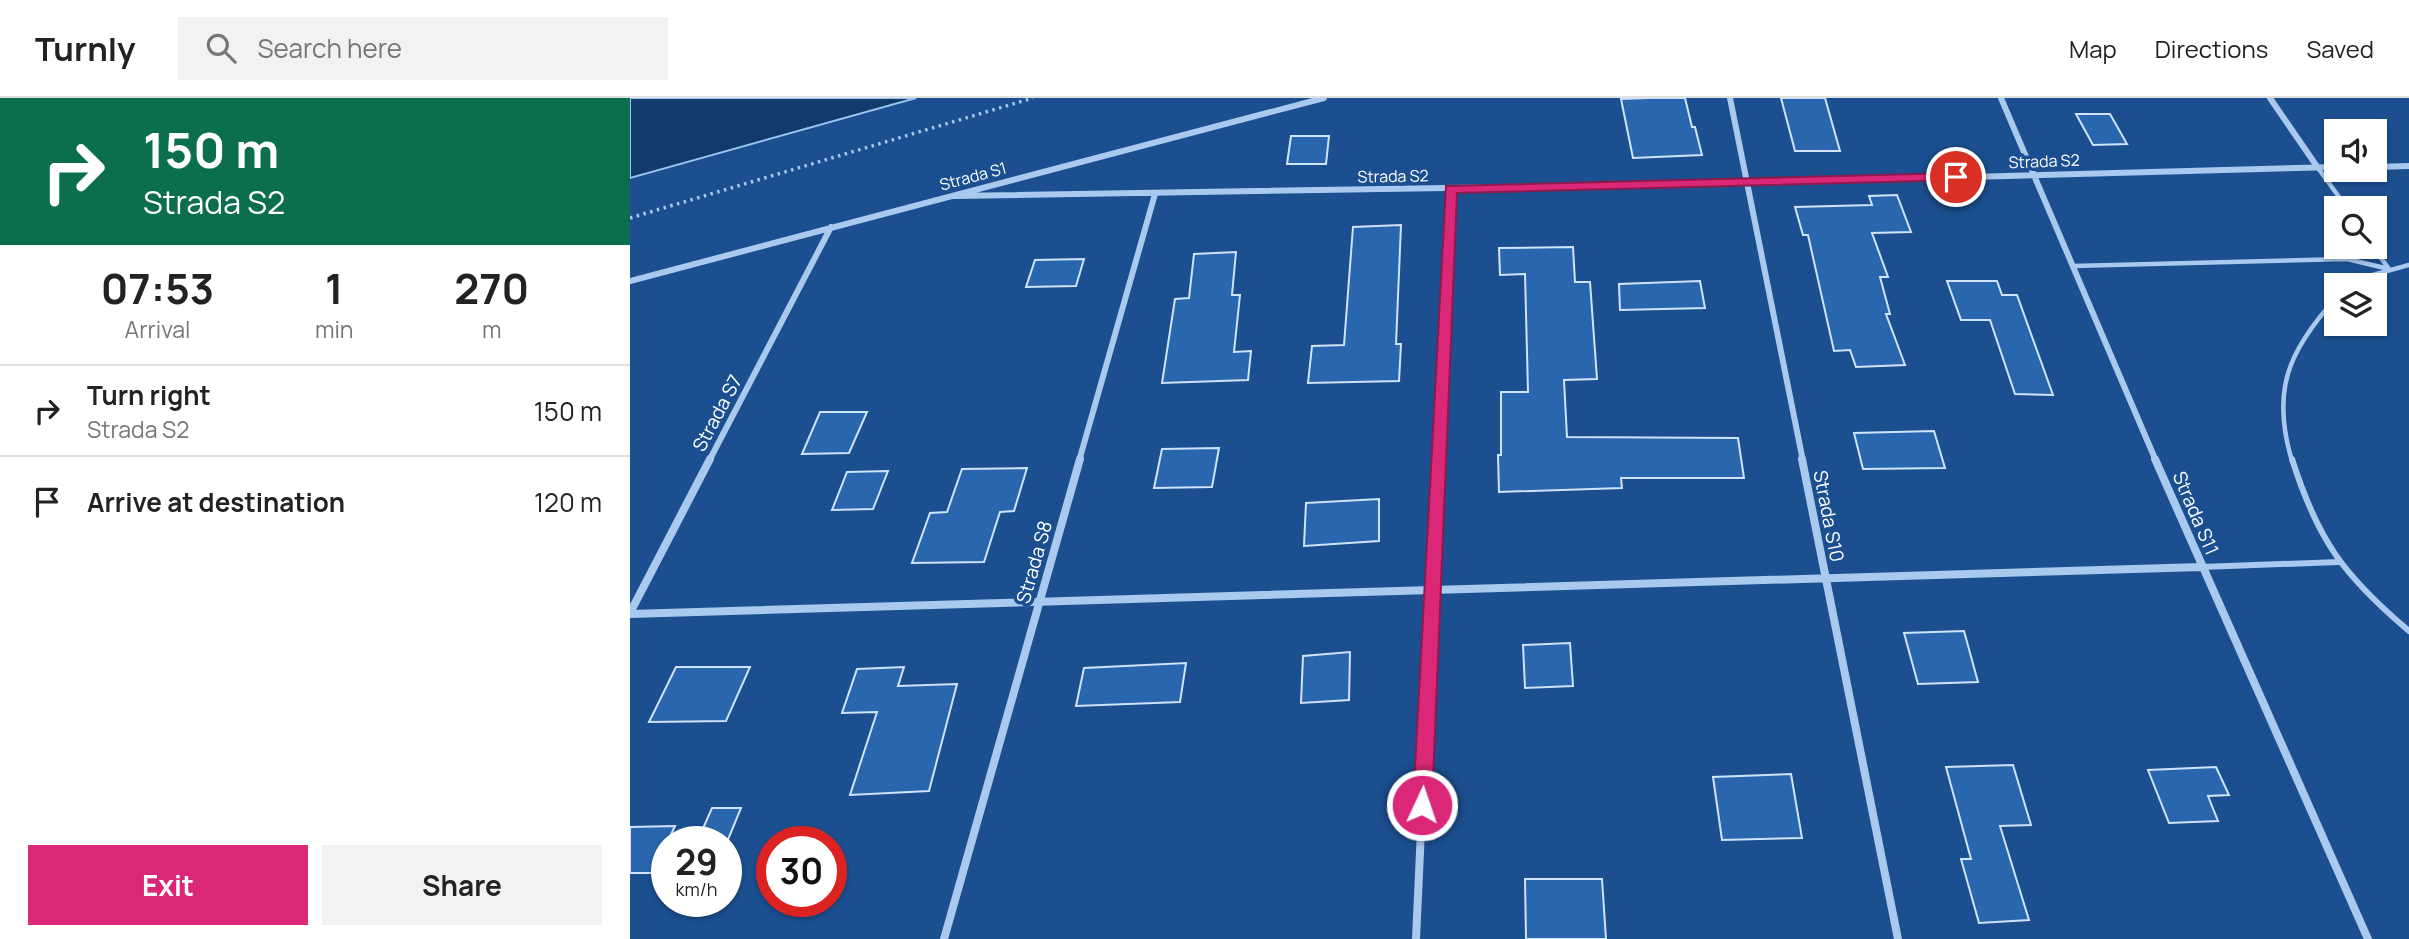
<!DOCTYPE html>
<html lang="en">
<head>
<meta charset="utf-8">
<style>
	:root { --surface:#fff; --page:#f2f2f2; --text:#222; --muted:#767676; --line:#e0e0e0; --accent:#db2777 }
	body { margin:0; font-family:Manrope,sans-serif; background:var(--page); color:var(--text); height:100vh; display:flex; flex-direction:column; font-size:26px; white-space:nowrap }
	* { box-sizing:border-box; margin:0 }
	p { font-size:23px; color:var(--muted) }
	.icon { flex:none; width:38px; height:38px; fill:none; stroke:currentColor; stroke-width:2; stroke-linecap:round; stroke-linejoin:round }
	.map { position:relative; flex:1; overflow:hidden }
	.side { display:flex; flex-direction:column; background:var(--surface); width:630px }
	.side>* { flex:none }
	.top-card { background:#0b6e4f; color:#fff; overflow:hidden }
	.fabs { position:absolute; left:1694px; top:21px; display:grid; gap:14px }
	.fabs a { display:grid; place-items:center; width:63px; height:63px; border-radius:0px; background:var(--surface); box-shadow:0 2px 5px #0004; font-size:35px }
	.speed { position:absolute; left:21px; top:728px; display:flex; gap:14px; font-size:35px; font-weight:700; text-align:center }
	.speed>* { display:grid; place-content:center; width:91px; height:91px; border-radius:50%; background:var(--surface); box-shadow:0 2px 5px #0004; line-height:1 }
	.speed small { font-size:18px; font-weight:400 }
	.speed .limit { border:10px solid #d22; background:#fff; color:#111 }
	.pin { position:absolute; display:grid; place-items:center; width:60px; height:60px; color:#fff; margin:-30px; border:4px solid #fff; border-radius:50%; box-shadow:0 2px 7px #0007 }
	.me { position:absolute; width:77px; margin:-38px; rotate:3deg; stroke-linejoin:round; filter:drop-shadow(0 0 5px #0008) }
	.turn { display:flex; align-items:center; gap:24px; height:147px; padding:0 28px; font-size:32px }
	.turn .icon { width:91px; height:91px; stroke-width:2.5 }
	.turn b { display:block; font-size:49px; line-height:60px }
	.eta { display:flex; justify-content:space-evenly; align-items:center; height:119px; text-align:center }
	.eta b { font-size:42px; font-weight:700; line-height:49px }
	.action { display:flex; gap:14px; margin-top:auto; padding:14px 28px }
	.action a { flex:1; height:80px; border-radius:0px; background:var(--accent); color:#fff; font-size:28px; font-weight:700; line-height:80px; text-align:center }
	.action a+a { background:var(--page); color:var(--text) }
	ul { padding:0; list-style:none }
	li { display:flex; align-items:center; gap:21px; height:91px; padding:0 28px; border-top:2px solid var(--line) }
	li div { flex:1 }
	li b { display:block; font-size:26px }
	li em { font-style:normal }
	header { display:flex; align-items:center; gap:42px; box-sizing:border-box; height:98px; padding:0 35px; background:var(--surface); border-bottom:2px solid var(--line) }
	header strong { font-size:33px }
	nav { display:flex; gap:38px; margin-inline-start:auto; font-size:24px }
	.search { width:490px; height:63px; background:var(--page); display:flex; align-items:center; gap:18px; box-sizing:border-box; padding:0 24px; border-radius:0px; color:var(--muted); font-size:26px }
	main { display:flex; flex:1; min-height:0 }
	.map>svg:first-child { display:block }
	.water { fill:#123a6d; stroke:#9cc4f0; stroke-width:2 }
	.building { fill:#2a66ad; stroke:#cfe3fa; stroke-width:2 }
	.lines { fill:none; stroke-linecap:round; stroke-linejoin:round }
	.path { stroke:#a9c9ee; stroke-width:3.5; stroke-dasharray:2.5 4.5; stroke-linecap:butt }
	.service-far1 { stroke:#a9c9ee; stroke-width:4.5 }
	.service { stroke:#a9c9ee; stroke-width:6 }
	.minor-far1 { stroke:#a9c9ee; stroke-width:6 }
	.minor { stroke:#a9c9ee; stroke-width:8 }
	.route { fill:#db2777; stroke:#8e194d; stroke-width:2 }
	.labels { text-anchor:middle; stroke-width:7; stroke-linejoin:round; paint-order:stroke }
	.far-street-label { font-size:16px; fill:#fff; stroke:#1b4f8f }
	.street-label { font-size:19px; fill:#fff; stroke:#1b4f8f }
</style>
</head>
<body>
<header>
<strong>Turnly</strong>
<div class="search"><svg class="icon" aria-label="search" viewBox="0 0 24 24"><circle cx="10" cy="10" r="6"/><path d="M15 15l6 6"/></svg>Search here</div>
<nav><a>Map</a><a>Directions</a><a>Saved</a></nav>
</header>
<main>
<section class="side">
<div class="top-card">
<div class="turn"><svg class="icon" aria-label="right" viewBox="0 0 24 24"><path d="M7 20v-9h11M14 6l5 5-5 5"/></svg><div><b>150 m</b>Strada S2</div></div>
</div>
<div class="eta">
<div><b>07:53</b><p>Arrival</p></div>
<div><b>1</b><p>min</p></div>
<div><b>270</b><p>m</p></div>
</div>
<ul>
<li><svg class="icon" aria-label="right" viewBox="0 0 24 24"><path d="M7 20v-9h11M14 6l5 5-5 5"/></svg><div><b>Turn right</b><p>Strada S2</p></div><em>150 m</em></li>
<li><svg class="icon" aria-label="arrive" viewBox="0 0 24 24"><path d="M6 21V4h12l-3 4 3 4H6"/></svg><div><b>Arrive at destination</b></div><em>120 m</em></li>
</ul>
<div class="action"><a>Exit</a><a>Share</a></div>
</section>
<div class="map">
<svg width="1779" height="841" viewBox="0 0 1779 841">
	<rect width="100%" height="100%" fill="#1b4f8f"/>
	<path class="water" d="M0,0h286l-286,80z"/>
	<path class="building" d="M1018,0h37l7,29h3l7,28 -69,3 -12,-59z
		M1151,0h44l15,53h-45z
		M1446,16h34l17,30 -34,1z
		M661,38h38l-3,28h-39z
		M1267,97l14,37 -39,1 16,44h-8l10,37h-4l19,51 -49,2 -6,-17 -16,1 -26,-116h-5l-8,-28 77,-2 -3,-9z
		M771,127l-5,119h5l-2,37 -91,2 4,-37 32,-1 9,-118z
		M943,149l2,35h15l7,97 -33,1 3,57 171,1 6,40h-123l1,10 -123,4 -1,-37h3v-63h27l-3,-118 -25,1 -1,-27z
		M606,154l-4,43h8l-6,57 17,-1 -3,29 -86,3 13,-84 14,-1 5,-44z
		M454,161l-8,27 -50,1 9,-27z
		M1070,183l5,27 -85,2 -1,-26z
		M1317,183h50l5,14h15l36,100 -38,-1 -25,-74h-29z
		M190,314h47l-18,41 -47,1z
		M1304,333l11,37 -82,1 -9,-36z
		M589,350l-7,39 -58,1 8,-39z
		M397,370l-13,43 -14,1 -16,50 -72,1 18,-50 17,-1 15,-43z
		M258,373l-15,38 -41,1 15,-38z
		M749,401v42l-75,5 2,-43z
		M1334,533l14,51 -60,2 -14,-51z
		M940,545l3,43 -48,2 -2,-43z
		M720,554l-1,48 -48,3 2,-47z
		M556,565l-6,39 -104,4 8,-38z
		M46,569h74l-24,54 -77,1z
		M274,569l-6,19 59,-2 -28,107 -79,4 27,-83 -35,1 15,-44z
		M1383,667l18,60 -31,1 29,94 -50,3 -18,-64h10l-25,-92z
		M1586,669l13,28 -21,1 10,25 -49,2 -21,-53z
		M1161,676l11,64 -80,2 -9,-63z
		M82,710h29l-14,34h-30z
		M45,728l-22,47h-23v-46z
		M895,781h77l4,60h-80z"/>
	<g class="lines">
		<path class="path" d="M0,120l403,-120"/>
		<path class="service-far1" d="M1688,70l29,40
			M1443,168l274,-7 42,10 -16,-22
			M1722,187l10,-7 47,-13
			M1662,363c-21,-70 -4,-110 44,-163"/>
		<path class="service" d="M1662,361c26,82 52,117 117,172
			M1571,469l138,-5"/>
		<path class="minor-far1" d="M1100,0l73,363
			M1371,0l155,363
			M1640,0l48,70
			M1745,69l34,-1
			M324,98l794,-13 588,-16
			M0,183l694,-183
			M79,363l122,-234
			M449,363l76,-267
			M808,363l13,-272"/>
		<path class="minor" d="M1172,361l96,480
			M1525,361l213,480
			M0,515l80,-154
			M0,516l1571,-47
			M314,841l136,-480
			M786,841l22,-480"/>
	</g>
	<path class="route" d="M1326,75l5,2v5l-504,13 -25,612 -3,6 -7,3 -6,-3 -3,-6 33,-619z"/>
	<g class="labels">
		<g class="far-street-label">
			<text transform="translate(1414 63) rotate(-2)" y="6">Strada S2</text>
			<text transform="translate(343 78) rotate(-15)" y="6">Strada S1</text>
			<text transform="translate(763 78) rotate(-1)" y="6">Strada S2</text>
		</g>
		<g class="street-label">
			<text transform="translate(87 315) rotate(-62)" y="7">Strada S7</text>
			<text transform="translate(1566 415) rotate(67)" y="7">Strada S11</text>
			<text transform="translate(1199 418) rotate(79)" y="7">Strada S10</text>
			<text transform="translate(404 464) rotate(-74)" y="7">Strada S8</text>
		</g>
	</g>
</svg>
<div class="fabs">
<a><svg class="icon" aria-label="sound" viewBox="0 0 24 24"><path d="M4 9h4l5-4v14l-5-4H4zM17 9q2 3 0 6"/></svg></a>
<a><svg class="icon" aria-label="search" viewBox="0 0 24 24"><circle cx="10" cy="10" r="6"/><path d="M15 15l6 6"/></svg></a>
<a><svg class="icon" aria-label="layers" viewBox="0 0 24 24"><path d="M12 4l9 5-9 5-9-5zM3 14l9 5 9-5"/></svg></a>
</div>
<div class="speed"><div>29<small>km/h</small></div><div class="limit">30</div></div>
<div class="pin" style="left:1326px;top:79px;background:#d93025"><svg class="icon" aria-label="arrive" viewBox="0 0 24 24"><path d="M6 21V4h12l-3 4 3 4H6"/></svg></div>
<svg class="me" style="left:792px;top:707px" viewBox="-20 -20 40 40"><circle r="17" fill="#db2777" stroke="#fff" stroke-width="3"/><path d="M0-11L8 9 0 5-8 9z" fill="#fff"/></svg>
</div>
</main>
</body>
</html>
